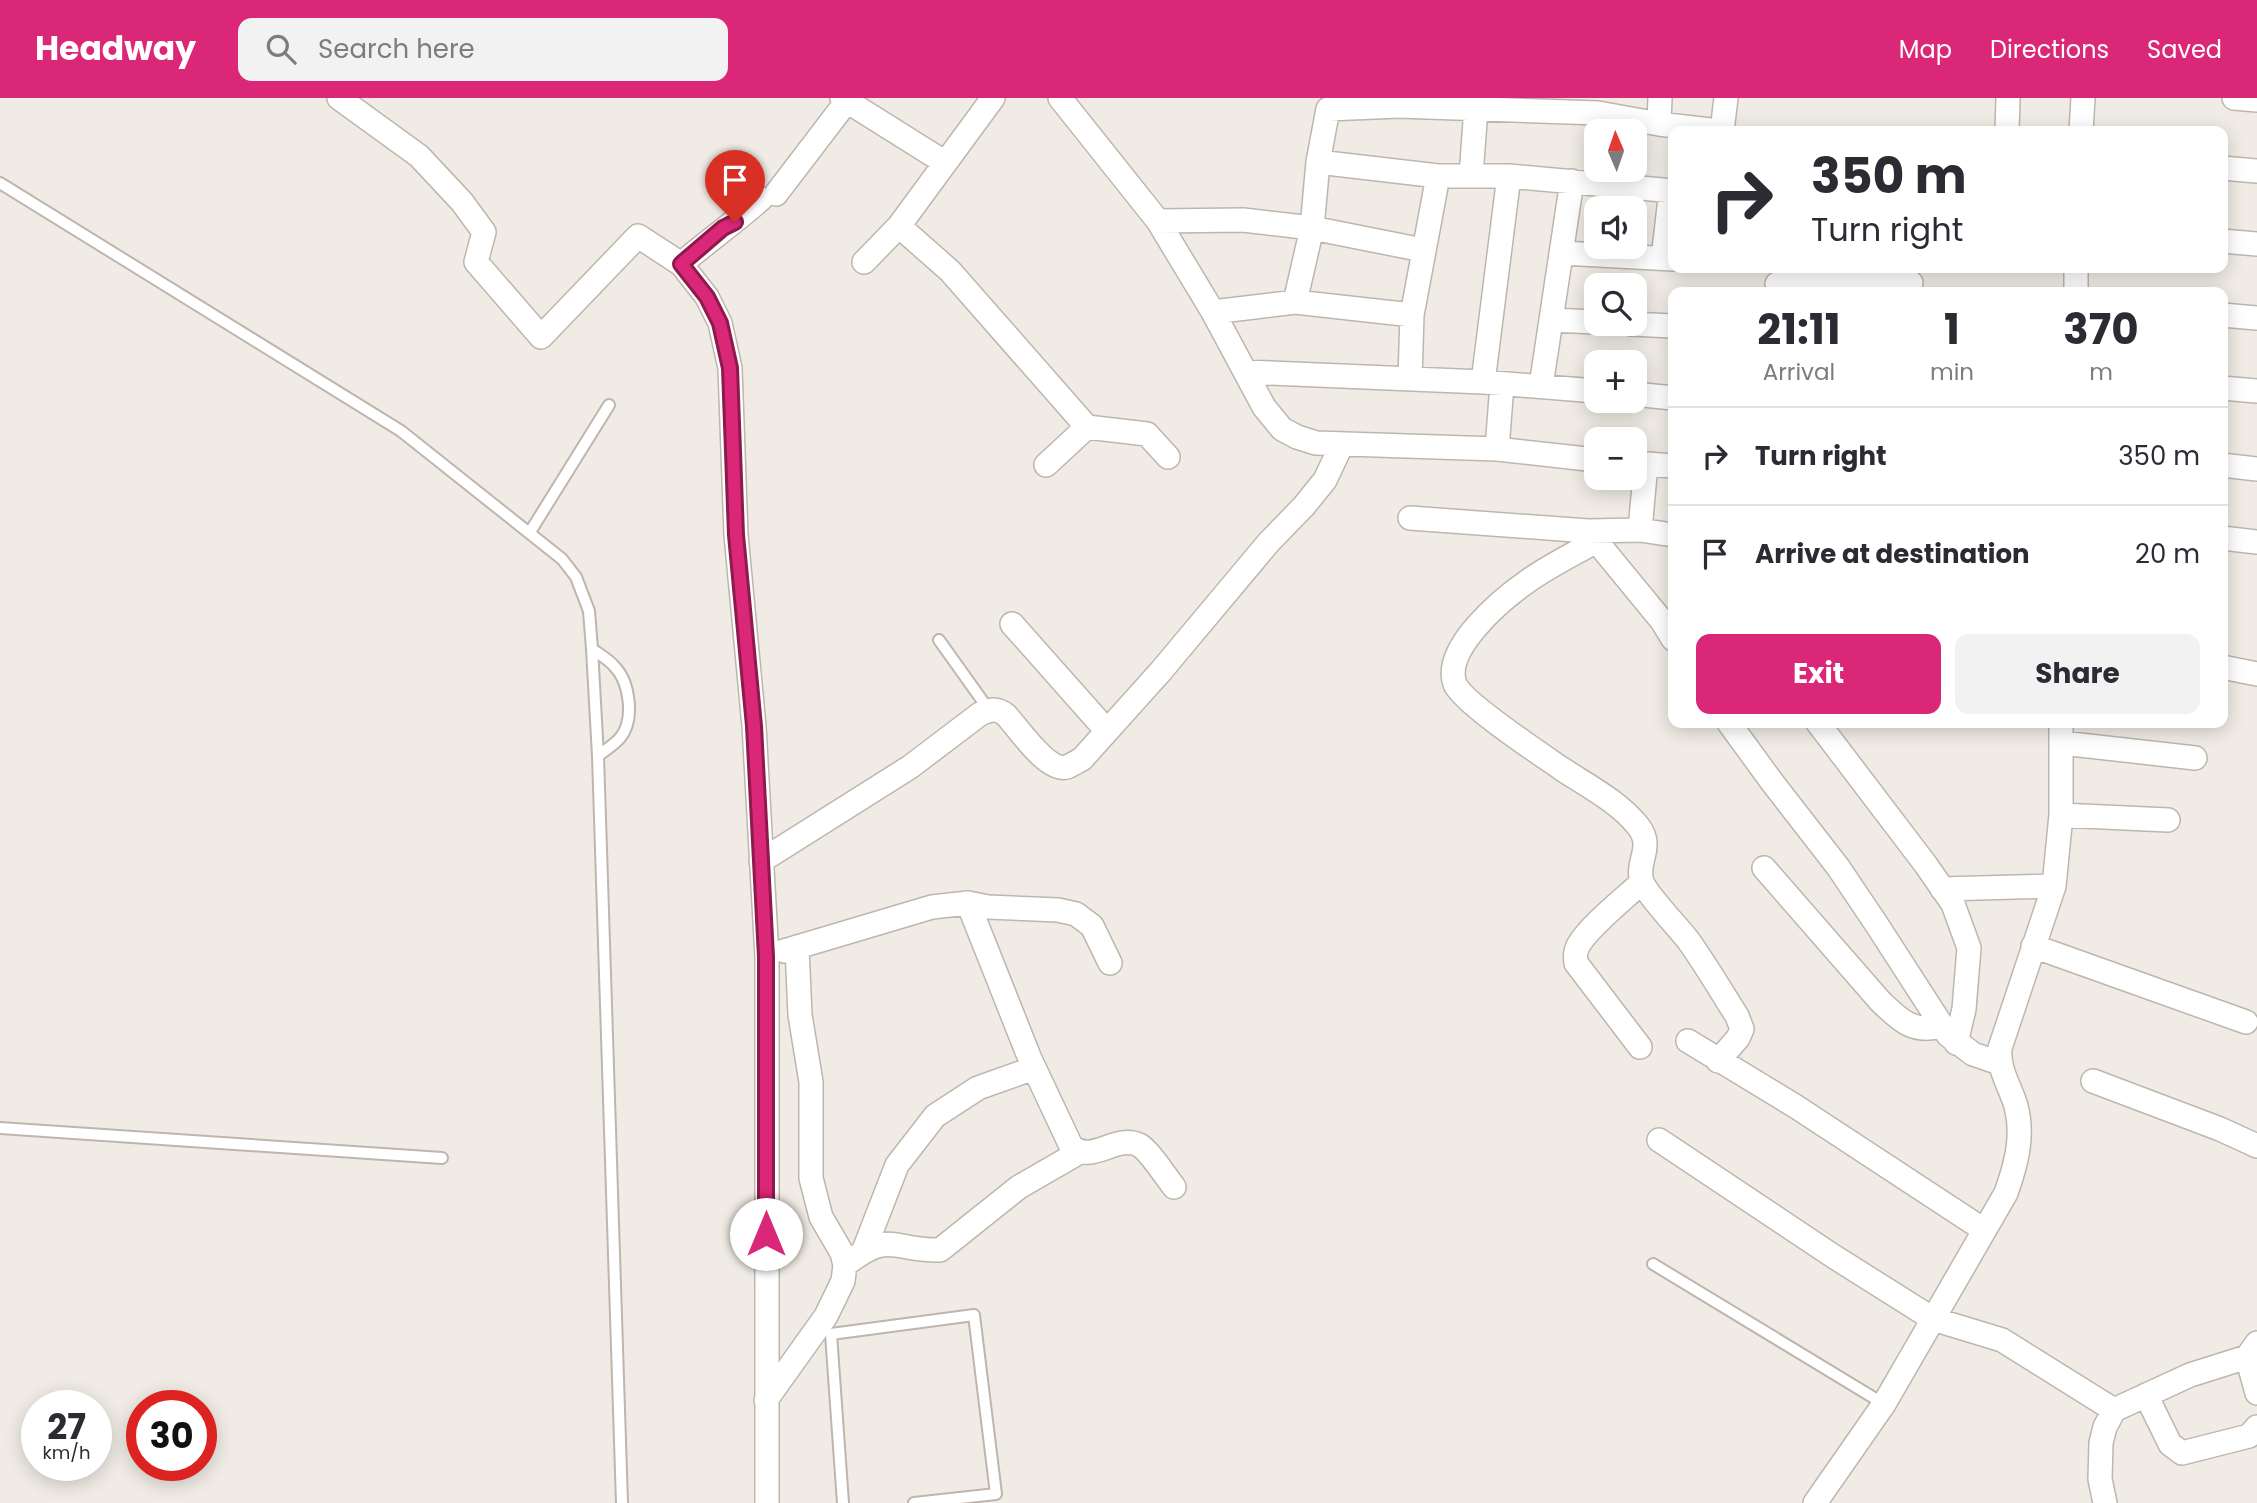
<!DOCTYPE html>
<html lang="en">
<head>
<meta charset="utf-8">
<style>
	:root { --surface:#fff; --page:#f2f2f3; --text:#2b2b33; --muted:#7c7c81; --line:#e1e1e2; --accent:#db2777 }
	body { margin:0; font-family:Poppins,sans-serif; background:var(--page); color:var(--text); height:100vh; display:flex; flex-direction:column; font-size:26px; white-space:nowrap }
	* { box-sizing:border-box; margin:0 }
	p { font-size:23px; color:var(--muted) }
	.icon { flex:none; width:38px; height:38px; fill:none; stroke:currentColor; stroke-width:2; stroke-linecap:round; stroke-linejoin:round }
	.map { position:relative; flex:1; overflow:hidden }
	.side { position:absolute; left:1668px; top:189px; width:560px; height:441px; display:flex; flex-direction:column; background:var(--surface); border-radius:14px; box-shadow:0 4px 18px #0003 }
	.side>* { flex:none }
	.top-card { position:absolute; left:1668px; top:28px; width:560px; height:147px; border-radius:14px; box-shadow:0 4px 18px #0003; background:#fff; color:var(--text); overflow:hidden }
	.needle { width:46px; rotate:358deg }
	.fabs { position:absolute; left:1584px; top:21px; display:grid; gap:14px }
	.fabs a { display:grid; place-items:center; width:63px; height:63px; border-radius:14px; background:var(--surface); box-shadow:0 4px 18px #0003; font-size:35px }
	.speed { position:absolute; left:21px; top:1292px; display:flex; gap:14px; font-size:35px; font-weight:700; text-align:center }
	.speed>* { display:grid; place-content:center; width:91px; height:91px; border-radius:50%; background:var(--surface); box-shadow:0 4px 18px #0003; line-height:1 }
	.speed small { font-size:18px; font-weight:400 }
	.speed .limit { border:10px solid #d22; background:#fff; color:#111 }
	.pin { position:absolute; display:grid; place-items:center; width:60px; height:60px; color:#fff; margin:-72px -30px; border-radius:50% 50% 50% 0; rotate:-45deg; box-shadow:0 0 7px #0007 }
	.pin .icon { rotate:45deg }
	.me { position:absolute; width:77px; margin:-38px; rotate:0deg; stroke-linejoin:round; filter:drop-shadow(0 0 5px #0008) }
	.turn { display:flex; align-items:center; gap:24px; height:147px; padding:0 28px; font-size:32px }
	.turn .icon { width:91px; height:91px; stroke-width:2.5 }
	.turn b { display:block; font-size:49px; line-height:60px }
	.eta { display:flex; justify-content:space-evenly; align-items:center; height:119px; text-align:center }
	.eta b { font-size:42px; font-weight:700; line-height:49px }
	.action { display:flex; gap:14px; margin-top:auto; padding:14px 28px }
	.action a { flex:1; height:80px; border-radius:14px; background:var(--accent); color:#fff; font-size:28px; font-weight:700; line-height:80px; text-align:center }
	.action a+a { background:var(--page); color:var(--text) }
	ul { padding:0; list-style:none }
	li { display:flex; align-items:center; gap:21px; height:98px; padding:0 28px; border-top:2px solid var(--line) }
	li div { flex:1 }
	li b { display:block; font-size:26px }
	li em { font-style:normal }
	header { display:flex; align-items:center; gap:42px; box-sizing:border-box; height:98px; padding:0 35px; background:var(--accent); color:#fff }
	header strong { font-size:33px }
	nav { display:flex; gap:38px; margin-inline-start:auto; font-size:24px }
	.search { width:490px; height:63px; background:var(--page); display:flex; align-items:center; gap:18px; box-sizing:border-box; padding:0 24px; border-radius:14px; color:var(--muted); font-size:26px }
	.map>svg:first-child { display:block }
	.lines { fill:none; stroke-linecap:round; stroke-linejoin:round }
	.service-casing { stroke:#beb6ac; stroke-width:14 }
	.minor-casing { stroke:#beb6ac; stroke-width:26 }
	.service { stroke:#fff; stroke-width:10 }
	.minor { stroke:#fff; stroke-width:23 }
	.route-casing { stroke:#8e194d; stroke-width:18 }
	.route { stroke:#db2777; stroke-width:12 }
</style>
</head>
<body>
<header>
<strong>Headway</strong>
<div class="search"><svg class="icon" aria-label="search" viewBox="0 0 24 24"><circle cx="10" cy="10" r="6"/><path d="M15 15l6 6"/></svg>Search here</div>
<nav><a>Map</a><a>Directions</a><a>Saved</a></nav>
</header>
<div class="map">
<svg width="2257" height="1405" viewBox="0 0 2257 1405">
	<rect width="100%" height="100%" fill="#f0ece5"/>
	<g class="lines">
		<g class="service-casing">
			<path id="service" d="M0,85l401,248 161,128 14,18 13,34 3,38 6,107 24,747
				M530,434l79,-127
				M939,542l50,70
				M592,551c7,5 16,10 22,17 16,16 21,54 6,72 -6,7 -15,12 -22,18
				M0,1030l442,30
				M1653,1166l231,140
				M843,1405l-12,-169 143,-19 22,179 -82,9"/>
		</g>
		<g class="minor-casing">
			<path id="minor" d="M339,0l80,58 43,46 22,30 -8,30 65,75 97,-101 43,28 26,33 13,26 10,45 6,167 18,191 13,231v546
				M842,0l102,64
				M1060,0l98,123 55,91 51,95 18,22 15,8 19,6 181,6 99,11
				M2234,0l23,2
				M1659,26l1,-26
				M1722,33l4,-33
				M2007,33l1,-33
				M2081,33l2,-33
				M1318,64l120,14h71l164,15
				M2222,70l35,3
				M1471,78l5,-68
				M776,96l71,-93
				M1158,123l85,-1 69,8 111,22
				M899,128l51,45 137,156 60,7 21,23
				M2222,143l35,3
				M1562,155l111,6
				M1663,160l8,-68
				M864,164l35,-36 94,-128
				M681,166c26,-22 54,-42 80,-65
				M2076,170v24
				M1777,186l134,-1
				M1295,204l17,-74 6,-66 10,-53 71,-3 199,7 61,11 60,7
				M1213,214l82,-10 117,13
				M2222,217l35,3
				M1551,222l45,2
				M1631,226l42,2
				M1245,274l238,10 113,9
				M1410,280l2,-63 26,-139
				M1483,284l26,-206
				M1541,288l31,-205
				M2222,290l35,3
				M1634,296l39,4
				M1497,351l5,-65
				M1634,365l39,3
				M1046,367l41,-38
				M2222,367l35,4
				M1410,420l178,13 52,-1 33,5
				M1640,432l6,-66
				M1588,433l74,90 11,18
				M2222,440l35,4
				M1596,443c-22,13 -47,25 -68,40 -26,18 -86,68 -73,103 8,19 87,71 107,85 26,17 57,33 76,57 17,21 -3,36 4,56 6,14 35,44 46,58 18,25 33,51 49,76l5,13 -4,9 -20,23
				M1012,526l95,107
				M2222,569l35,7
				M1729,625l43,59 66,85 39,58 71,110 25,19 26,9
				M1818,625l108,142 27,39 16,44 -5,61 -8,34
				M2062,645l133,15
				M2061,717l107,5
				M761,763l149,-94 70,-53c11,-5 17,-6 26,1 13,14 41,57 61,52 5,-2 11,-6 15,-8l79,-88 108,-129 35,-36 21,-26 17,-36
				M1764,770l116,133c19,18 32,33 61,25
				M1942,791l112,-3
				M968,805l62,156 41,87c21,19 44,-12 68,-1 10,5 27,32 35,42
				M2033,848l213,76
				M784,853l148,-44 36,-4 20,4 70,3 18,4 16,12 18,37
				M1688,943l107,65 189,124
				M1640,949l-64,-84c-1,-6 -1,-11 2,-17 10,-19 47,-48 64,-64
				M2093,983l127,48 37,17
				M1659,1042l174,116 100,63 69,21 112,70
				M864,1152l33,-85 38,-49 43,-28 56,-20
				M845,1167c46,-36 47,-14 95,-15l79,-63 59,-34
				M2247,1259l10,36
				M2146,1297l24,49 12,9 67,-17 8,-9
				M766,1302l60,-84 17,-35 2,-16 -3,-12 -21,-36 -10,-39v-96l-11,-67 -3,-68
				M1815,1405l69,-99 122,-211c10,-28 18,-57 10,-87 -6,-20 -18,-36 -16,-58l54,-162 7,-71v-92
				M2105,1405l-5,-24 1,-36 4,-16 9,-17 76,-35 57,-18 10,-14"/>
		</g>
		<use href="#service" class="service"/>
		<use href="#minor" class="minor"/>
	</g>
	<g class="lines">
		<g class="route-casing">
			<path id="route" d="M735,124l-12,6 -42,36 26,33 13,26 10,45 6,167 18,191 12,231v277"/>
		</g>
		<use href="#route" class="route"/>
	</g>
</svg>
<div class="fabs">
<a><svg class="needle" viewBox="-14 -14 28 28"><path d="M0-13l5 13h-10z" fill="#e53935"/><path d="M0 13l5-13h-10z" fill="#7c7c81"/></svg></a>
<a><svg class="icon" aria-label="sound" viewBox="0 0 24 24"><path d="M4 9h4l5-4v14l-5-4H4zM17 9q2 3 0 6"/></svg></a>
<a><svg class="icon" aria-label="search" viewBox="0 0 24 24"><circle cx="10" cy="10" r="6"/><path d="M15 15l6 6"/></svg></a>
<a>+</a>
<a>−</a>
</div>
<div class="speed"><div>27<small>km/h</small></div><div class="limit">30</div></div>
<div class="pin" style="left:735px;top:124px;background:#d93025"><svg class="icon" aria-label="arrive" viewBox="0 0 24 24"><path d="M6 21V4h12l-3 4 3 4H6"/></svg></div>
<svg class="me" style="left:766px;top:1136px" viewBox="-20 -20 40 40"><circle r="19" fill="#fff"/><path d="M0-13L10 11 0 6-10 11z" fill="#db2777"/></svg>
<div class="top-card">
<div class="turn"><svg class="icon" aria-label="right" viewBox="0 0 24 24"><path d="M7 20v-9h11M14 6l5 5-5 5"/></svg><div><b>350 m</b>Turn right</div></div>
</div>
<section class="side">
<div class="eta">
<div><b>21:11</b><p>Arrival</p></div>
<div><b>1</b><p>min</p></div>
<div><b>370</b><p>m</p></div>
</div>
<ul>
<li><svg class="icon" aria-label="right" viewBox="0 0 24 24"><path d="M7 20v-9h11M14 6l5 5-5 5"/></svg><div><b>Turn right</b></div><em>350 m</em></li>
<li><svg class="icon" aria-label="arrive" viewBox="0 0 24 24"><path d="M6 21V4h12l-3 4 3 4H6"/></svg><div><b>Arrive at destination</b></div><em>20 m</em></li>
</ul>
<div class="action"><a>Exit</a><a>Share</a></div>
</section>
</div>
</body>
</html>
